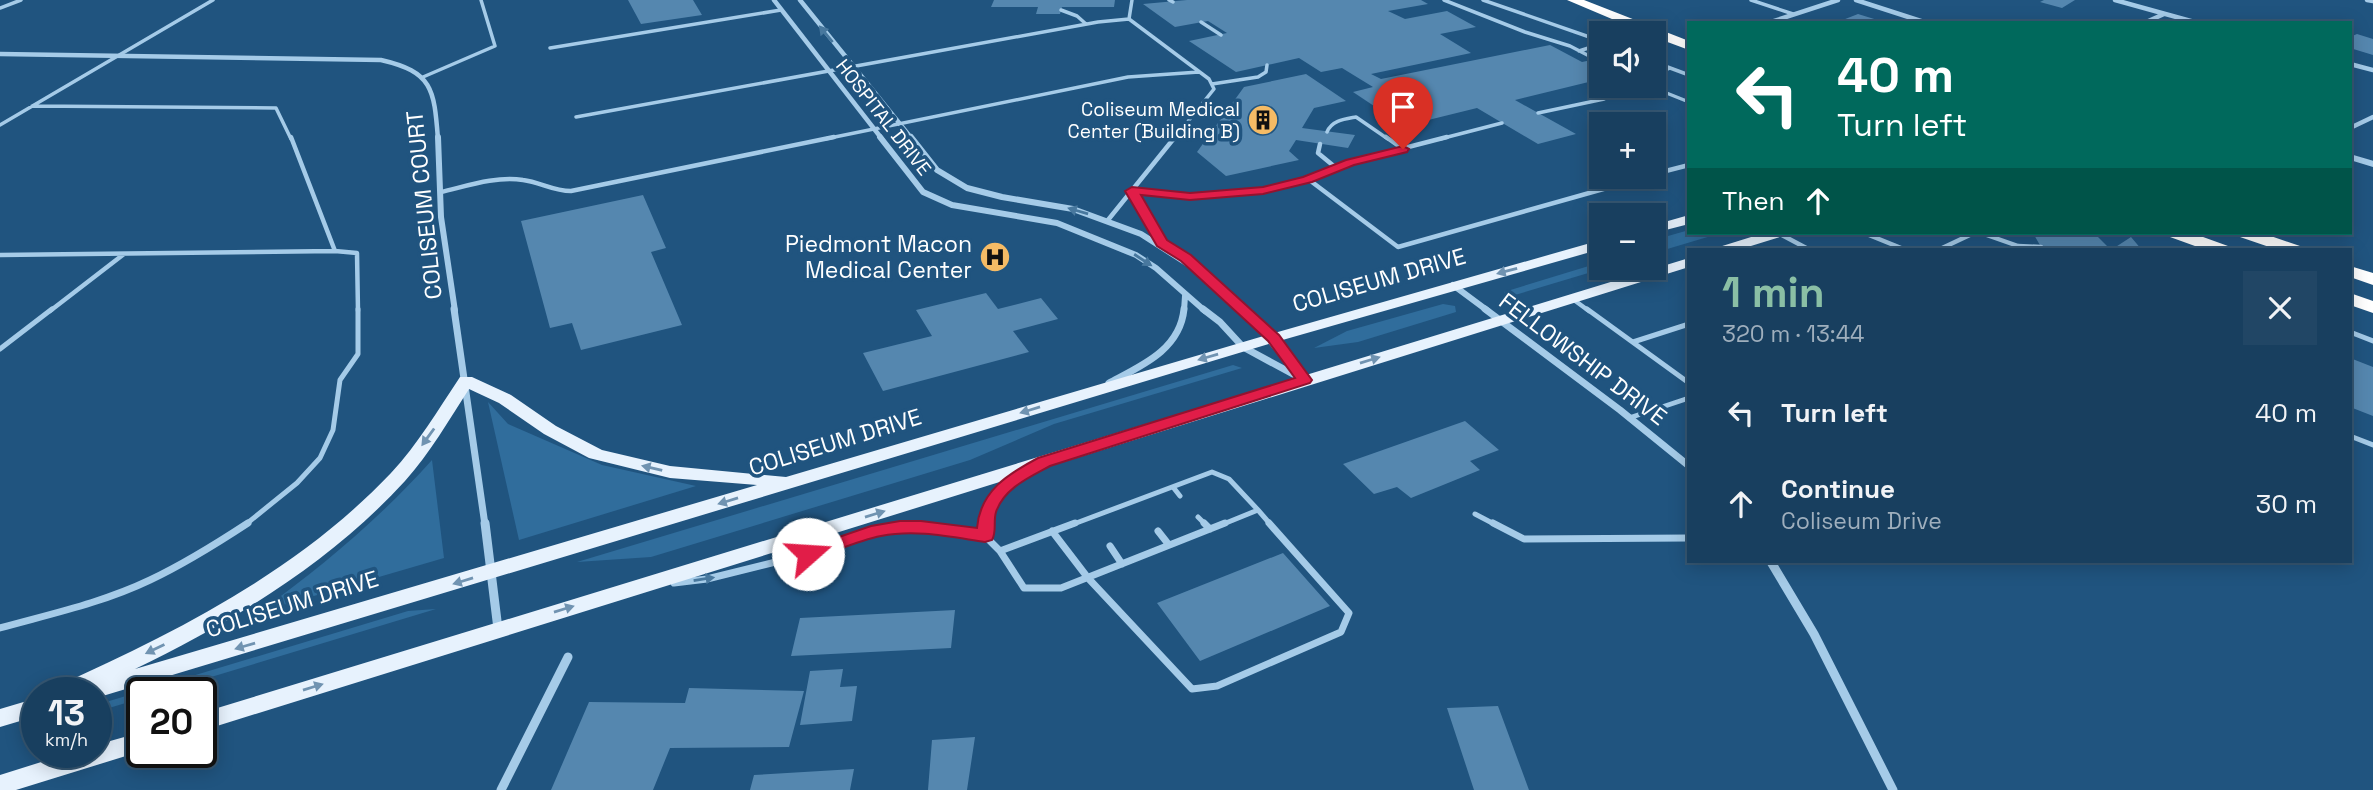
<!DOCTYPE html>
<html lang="en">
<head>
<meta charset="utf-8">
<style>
	:root { --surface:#183f5f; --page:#214665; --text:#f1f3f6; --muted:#9fafbd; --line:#365874; --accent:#8abfa5 }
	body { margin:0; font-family:"Space Grotesk",sans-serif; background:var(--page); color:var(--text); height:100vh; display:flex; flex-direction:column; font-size:26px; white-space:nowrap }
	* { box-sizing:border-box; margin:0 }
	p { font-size:23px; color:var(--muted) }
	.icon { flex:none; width:38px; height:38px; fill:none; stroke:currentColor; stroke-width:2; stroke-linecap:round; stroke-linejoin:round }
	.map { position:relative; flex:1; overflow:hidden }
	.panel { position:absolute; left:1687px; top:248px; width:665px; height:315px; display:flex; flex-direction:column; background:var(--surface); border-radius:0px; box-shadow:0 4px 18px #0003,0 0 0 2px var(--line) }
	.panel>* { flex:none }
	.top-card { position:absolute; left:1687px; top:21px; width:665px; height:214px; border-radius:0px; box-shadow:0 4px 18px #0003,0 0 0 2px var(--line); background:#00695c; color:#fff; overflow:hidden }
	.controls { position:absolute; left:1589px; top:21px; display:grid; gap:14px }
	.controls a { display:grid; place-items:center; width:77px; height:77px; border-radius:0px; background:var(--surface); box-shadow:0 4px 18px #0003,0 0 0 2px var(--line); font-size:35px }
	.speed { position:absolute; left:21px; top:677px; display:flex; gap:14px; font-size:35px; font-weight:700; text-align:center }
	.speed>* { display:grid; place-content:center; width:91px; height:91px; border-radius:50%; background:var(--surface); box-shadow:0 4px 18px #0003,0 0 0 2px var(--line); line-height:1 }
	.speed small { font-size:18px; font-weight:400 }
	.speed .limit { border:4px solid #111; border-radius:10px; background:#fff; color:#111 }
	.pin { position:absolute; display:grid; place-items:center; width:60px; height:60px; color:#fff; margin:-72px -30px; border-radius:50% 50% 50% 0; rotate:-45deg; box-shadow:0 0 7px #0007 }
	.pin .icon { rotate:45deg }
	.me { position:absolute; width:77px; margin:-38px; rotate:71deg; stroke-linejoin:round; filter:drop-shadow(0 0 5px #0008) }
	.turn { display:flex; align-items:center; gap:24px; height:147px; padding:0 35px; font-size:32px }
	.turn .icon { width:91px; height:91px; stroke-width:2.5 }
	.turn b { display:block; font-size:49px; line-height:60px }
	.then { display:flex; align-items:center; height:66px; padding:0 35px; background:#0003; gap:14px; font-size:26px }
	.round { display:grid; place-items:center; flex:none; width:74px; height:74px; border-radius:0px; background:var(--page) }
	.head { display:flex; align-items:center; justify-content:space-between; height:119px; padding:0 35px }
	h1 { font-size:42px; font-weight:700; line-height:52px; color:var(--accent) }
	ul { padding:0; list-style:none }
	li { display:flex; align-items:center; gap:21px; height:91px; padding:0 35px }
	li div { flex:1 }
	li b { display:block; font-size:26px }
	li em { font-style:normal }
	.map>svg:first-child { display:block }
	.green { fill:#306d9c }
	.building { fill:#5587af }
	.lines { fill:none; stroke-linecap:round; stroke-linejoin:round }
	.lane-far3 { stroke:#a5cbe8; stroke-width:3.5 }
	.lane-far2 { stroke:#a5cbe8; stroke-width:4.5 }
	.lane-far1 { stroke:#a5cbe8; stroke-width:5 }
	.lane { stroke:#a5cbe8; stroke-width:7 }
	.street-far3 { stroke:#a5cbe8; stroke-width:4.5 }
	.street-far2 { stroke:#a5cbe8; stroke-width:6 }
	.street-far1 { stroke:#a5cbe8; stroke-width:7 }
	.street { stroke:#a5cbe8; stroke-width:9 }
	.primary { fill:#e7f2fd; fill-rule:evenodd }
	.highway { fill:#fff; fill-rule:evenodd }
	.oneway { fill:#48789e }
	.oneway2 { fill:#7093b1 }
	.route { fill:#e11d48; stroke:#92132f; stroke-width:2 }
	.labels { text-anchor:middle; stroke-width:7; stroke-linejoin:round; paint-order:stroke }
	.far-poi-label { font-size:19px; fill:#fff; stroke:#20547f; text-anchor:end }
	.far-street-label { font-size:19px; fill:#fff; stroke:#20547f }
	.street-label { font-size:23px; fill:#fff; stroke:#20547f }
	.poi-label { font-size:23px; fill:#fff; stroke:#20547f; text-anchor:end }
</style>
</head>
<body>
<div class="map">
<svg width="2373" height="790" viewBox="0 0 2373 790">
	<rect width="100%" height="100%" fill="#20547f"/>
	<path class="green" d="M1689,230v3h32l-67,20v-13z
		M1601,258v10h4l-100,30 -1,-6 88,-27z
		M1443,304l12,2 1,6 -98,30 -44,6 33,-17z
		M1233,365l9,3 -188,56 -84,36 -319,97 -74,5z
		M488,402l20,22 94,41 94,21 -177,54z
		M432,460l12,98 -185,54c63,-45 121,-94 173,-152z
		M436,609l-278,84h-16v5l-46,14v-7l312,-94z"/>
	<path class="building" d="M628,0h65l9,15 -61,9z
		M994,0h121l-1,7h-52l-2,7h-24l2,-7h-47z
		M1187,0h234l7,4 -40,7 17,8 42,-8 29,16 -36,7 31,19 -100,21 10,5 169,-34 32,17 19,-4v11l-4,1 4,2v7l-86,21 61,34 -38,10 -61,-36 -73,18 -51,-34 20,-5 -31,-19 -21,4 -22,-14 -63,14 -47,-31 38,-8 -19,-12 -33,6 -32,-23z
		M2044,0h31l-13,8 -22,-6z
		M1858,14l26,8v1h-49z
		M2357,34l16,5v16l-23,-7v-11z
		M1306,74l40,27 -32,7 -12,20 53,7 -7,13 -52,-8 -7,11 10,9 -73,16 -29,-24 47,-65z
		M643,195l23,53 -15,4 31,73 -101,25 -9,-27 -22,5 -29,-107z
		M2033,233l62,1 16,16 20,-13 11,13h-94l-7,-3z
		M986,293l12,16 43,-11 17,21 -45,12 16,21 -146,39 -20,-38 69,-17 -16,-26z
		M2350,358l23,9v49l-23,-9z
		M1465,421l34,29 -29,11 10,9 -69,28 -14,-11 -23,7 -31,-30z
		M1283,553l47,53 -130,55 -43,-58z
		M955,610l-4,38 -160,8 9,-38z
		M843,669l-3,18 17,-1 -5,35 -52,4 10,-54z
		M689,688l115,3 -15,56 -119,1 -17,42h-102l38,-88 96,1z
		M1498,706l31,84h-55l-27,-82z
		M975,737l-8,53h-39l4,-50z
		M854,769l-4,21h-100l4,-15z"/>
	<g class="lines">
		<path class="lane-far3" d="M1169,0l4,2
			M1444,0l81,32 45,14 25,13
			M1483,0l118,41
			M1751,0l42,14
			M0,8l21,-8
			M1061,10l16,6 9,8
			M1129,19l3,-19
			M1201,22l20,13
			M550,48l231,-38
			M1579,51l22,-7
			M1654,62l35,13
			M1654,75l16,-7
			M423,77l72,-31 -14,-46
			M1212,84l46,-7 8,-5 1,-7
			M1649,86l40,16
			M32,106l244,2 15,31
			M1538,113l66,-14 27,-13
			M576,117l522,-95 31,-3 80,60 5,10 -40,50
			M0,125l213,-125
			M1327,132c5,-12 18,-13 29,-15l32,22
			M825,139l303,-62 71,-5
			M1440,139l62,-16"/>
		<path class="lane-far2" d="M291,137l44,114 22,2 1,58
			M1386,137l17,12
			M1320,144l-2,9 17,14
			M1654,174l35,-9
			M1308,179l90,68 248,-70
			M1132,191l58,6 73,-6 45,-12 42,-17 97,-25
			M441,192c26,-6 54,-16 82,-12 17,2 30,11 48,11l263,-54
			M1108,220l67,-83
			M1778,233l32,17
			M1864,233l42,17
			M1981,233l37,13 23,1
			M1938,250l36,-17
			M0,255l335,-4
			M1574,300l15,11
			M50,311l74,-57"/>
		<path class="lane-far1" d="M1587,309l102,74
			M2350,332l23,9
			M1633,342l56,-18
			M0,349l52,-40
			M1629,418l60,-20
			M2350,436l23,9
			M1173,487l7,9
			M1258,510l13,15
			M1475,514l21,11
			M1198,517l8,8
			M245,525l52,-42 23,-25 13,-28 7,-50 18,-26v-45
			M985,525c4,-22 16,-39 35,-50
			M1071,525l141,-53 17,7 29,31 -37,15"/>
		<path class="lane" d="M1204,523l6,6
			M1493,523l31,16 165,-1
			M1052,531l36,47 104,111 25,-3 124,-54 8,-19 -80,-90
			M1158,531l11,14
			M985,536l1,-13
			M1110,546l12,18
			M1000,551l24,37h37l164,-65
			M1000,551l75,-28
			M674,583l33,-4 101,-25 69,-23 44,-4 64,9 15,15
			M0,628c50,-14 102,-25 150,-48 34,-16 66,-36 98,-57"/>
		<path class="street-far3" d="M774,0l108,139
			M800,0l112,139
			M1856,0l71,23
			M2115,0l83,23
			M2367,0l6,1
			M1768,23l70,-23
			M2144,23l20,-9
			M0,54l381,6c52,12 53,29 57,79
			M2350,64l23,6
			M2350,128l23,-11"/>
		<path class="street-far2" d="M438,137l3,80 14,94
			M880,137l43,55 29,13 105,18 79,32 20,13 49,43
			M911,137l26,33 30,18 35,9 71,12 68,25 61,39 43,38
			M2350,157l23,7
			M1132,191l29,51
			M1453,285l35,26
			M1184,311l1,-15"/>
		<path class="street-far1" d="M454,309l31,216
			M1203,309l17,13 23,25 61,33
			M1243,309l59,68
			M1485,309l135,101 69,56
			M1109,383c32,-17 71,-33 75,-74"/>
		<path class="street" d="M485,523l13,106
			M1771,562l43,72 79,156
			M501,790l67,-133"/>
		<path class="primary" d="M1689,215v9l-35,9v-8z
			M1764,233h21l-2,3 -45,14h-21l2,-3z
			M1601,240v9l-322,92 -1183,357v-5h-44l3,-6c122,-55 243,-116 336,-214 27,-29 47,-63 69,-96h12l39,18 45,31 46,24 68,16 116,11 481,-142zM469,389l30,14 45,31 45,24 81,20 87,7 -622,184c99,-48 195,-106 270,-188 25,-28 44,-61 64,-92z
			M1689,258v9l-1488,464v-18z
			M37,698v18l-37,11v-18z
			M142,732v19l-126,39h-16v-15l73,-23h23v-7z"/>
		<path class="highway" d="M1567,0h17l105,41v9l-35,-13v-4h-9z
			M2167,233h25l36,13 3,4h-25l-36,-13z
			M2237,233h25l38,13 3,4h-25l-38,-13z
			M2350,266l23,7v12l-23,-8z
			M2350,293l23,8v12l-23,-8z"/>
	</g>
	<defs><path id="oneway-solid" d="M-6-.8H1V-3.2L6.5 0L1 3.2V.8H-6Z" transform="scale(1.75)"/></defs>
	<g class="oneway">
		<use href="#oneway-solid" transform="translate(826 34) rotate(-129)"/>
		<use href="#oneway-solid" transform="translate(1078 211) rotate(-164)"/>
		<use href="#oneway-solid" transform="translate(1143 260) rotate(33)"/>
		<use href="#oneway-solid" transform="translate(704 579) rotate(-9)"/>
	</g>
	<g class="oneway2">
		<use href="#oneway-solid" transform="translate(1507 271) rotate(165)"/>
		<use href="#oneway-solid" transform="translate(1208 357) rotate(164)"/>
		<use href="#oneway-solid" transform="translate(1370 360) rotate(-17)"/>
		<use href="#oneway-solid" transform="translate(1030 410) rotate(163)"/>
		<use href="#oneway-solid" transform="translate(428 437) rotate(126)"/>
		<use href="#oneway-solid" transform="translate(652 468) rotate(-167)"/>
		<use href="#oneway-solid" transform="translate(728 501) rotate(163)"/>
		<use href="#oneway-solid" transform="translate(875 514) rotate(-17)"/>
		<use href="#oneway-solid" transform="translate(463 581) rotate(163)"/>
		<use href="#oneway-solid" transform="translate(564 609) rotate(-17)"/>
		<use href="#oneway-solid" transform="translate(245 646) rotate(164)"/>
		<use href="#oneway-solid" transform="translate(155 649) rotate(154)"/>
		<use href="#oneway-solid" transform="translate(313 687) rotate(-17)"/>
	</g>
	<path class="route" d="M1403,146l6,3 -2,3 -53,13 -42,17 -49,12 -73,6 -49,-5 26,45 24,15 88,80 33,45 -2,3 -260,83c-20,11 -46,22 -54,46 -3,10 1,19 -4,28l-7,2c-34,-5 -69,-13 -104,-6 -25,5 -49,17 -73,24l-7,-1 -2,-5 2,-4 70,-24 29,-5h21l56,7c3,-37 31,-54 61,-70l257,-80 -27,-37 -87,-80 -24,-15 -32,-55 7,-4 58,6 73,-6 40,-10 43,-17z"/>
	<defs>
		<g id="building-disc" transform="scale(1.575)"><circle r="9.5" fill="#f5bb65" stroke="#20547f"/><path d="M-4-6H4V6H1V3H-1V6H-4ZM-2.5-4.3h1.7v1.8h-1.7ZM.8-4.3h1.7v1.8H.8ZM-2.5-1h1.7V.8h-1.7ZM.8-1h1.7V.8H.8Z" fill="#111"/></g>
		<g id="hospital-disc" transform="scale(1.575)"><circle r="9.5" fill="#f5bb65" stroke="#20547f"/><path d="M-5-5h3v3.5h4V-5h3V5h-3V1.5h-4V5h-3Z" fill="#111"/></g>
	</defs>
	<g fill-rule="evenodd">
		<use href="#building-disc" x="1263" y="120"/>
		<use href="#hospital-disc" x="995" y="257"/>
	</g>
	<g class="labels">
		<g class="far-poi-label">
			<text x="1240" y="116">Coliseum Medical<tspan x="1240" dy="22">Center (Building B)</tspan></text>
		</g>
		<g class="far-street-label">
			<text transform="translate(884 117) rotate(52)" y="7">HOSPITAL DRIVE</text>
		</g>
		<g class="street-label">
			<text transform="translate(424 205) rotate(-96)" y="8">COLISEUM COURT</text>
			<text transform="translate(1379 280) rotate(-16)" y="8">COLISEUM DRIVE</text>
			<text transform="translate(1583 359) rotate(37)" y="8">FELLOWSHIP DRIVE</text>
			<text transform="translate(835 442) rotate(-17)" y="8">COLISEUM DRIVE</text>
			<text transform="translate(292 604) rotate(-17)" y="8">COLISEUM DRIVE</text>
		</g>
		<g class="poi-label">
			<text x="972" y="252">Piedmont Macon<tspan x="972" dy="26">Medical Center</tspan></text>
		</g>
	</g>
</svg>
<div class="controls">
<a><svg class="icon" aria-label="sound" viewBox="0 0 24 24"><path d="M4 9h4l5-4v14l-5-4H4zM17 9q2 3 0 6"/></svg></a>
<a>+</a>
<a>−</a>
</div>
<div class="speed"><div>13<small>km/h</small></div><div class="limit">20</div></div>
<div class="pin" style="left:1403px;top:149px;background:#d93025"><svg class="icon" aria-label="arrive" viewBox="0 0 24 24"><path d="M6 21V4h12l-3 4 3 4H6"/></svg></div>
<svg class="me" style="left:808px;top:554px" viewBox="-20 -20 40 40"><circle r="19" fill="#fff"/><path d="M0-13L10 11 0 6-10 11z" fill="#e11d48"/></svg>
<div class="top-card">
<div class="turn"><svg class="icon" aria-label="left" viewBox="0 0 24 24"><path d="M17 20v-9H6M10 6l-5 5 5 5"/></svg><div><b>40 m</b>Turn left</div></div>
<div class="then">Then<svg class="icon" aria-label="ahead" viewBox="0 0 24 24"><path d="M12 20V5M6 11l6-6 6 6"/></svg></div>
</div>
<section class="panel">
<div class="head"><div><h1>1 min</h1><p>320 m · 13:44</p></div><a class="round"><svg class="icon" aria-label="close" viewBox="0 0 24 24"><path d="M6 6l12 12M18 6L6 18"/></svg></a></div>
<ul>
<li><svg class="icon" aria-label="left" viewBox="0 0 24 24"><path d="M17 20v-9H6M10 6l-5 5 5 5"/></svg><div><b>Turn left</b></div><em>40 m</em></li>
<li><svg class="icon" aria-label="ahead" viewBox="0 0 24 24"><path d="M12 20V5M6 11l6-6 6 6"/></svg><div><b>Continue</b><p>Coliseum Drive</p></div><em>30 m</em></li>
</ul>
</section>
</div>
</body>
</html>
